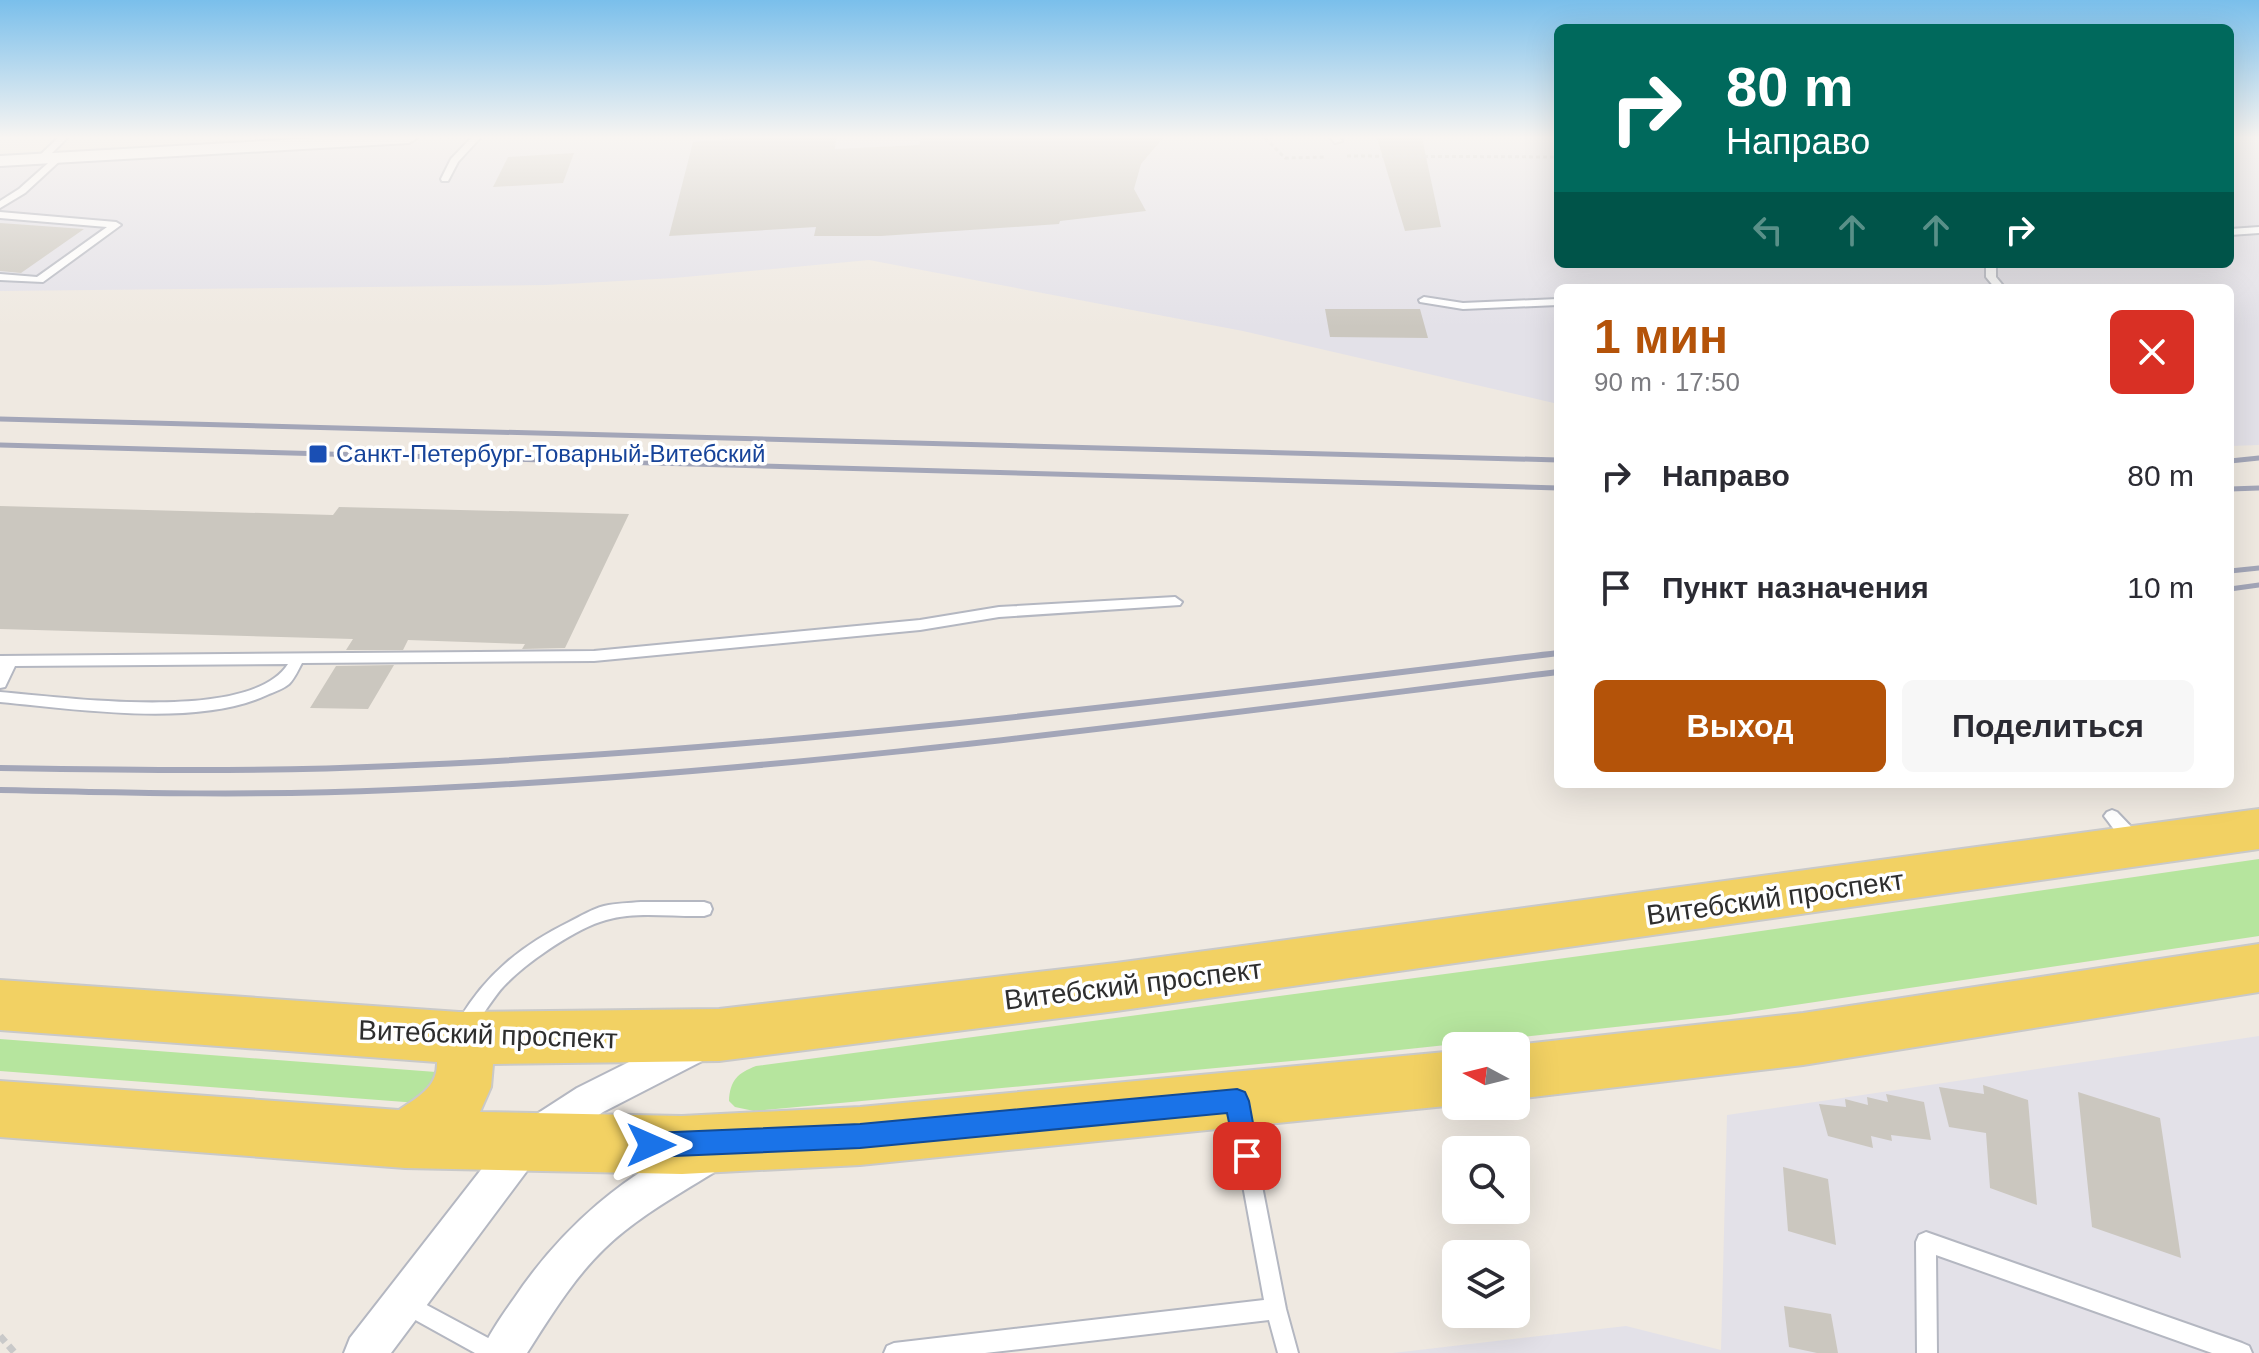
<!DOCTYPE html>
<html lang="ru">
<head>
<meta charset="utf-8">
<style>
	:root { --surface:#fff; --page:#f7f7f7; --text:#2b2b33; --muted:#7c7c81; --accent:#b45309 }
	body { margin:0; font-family:Arial,sans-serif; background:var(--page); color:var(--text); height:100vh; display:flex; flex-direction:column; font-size:30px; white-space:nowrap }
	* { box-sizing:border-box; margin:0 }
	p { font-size:26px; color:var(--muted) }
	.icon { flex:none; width:44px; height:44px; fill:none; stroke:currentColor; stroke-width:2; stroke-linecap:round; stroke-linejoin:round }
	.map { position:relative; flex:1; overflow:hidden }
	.drawer { position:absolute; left:1554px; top:284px; width:680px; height:504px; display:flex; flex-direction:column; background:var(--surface); border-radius:12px; box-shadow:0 8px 32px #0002 }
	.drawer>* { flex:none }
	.guide { position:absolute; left:1554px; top:24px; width:680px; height:244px; border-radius:12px; box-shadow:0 8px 32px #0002; background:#00695c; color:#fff; overflow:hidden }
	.needle { width:52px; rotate:277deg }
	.tools { position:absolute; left:1442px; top:1032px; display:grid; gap:16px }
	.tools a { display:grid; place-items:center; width:88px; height:88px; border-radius:12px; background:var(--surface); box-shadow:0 8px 32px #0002; font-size:40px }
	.pin { position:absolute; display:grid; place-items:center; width:68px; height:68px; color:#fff; margin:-34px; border-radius:16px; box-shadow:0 4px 12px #0006 }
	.me { position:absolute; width:88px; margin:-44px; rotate:90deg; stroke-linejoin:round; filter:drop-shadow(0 0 6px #0008) }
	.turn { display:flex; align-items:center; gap:28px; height:168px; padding:0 40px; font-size:36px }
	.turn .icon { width:104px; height:104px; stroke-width:2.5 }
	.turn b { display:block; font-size:56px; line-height:68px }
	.lanes { display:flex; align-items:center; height:76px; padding:0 40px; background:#0003; justify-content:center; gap:40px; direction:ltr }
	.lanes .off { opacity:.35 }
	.round { display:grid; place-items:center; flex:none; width:84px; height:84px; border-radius:12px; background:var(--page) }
	.head { display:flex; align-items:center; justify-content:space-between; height:136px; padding:0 40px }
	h1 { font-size:48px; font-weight:600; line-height:60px; color:var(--accent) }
	.primary-button { display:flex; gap:16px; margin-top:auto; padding:16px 40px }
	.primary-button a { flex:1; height:92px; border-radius:12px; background:var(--accent); color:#fff; font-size:32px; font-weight:600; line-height:92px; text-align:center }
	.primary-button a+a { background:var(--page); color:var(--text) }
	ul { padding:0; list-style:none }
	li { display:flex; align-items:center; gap:24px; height:112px; padding:0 40px }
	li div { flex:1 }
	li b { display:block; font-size:30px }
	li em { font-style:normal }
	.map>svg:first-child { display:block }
	.industrial { fill:#e3e1e8 }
	.green { fill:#b6e59e }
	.building { fill:#cbc7bf }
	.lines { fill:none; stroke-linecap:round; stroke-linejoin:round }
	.service-casing { stroke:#b4b7c1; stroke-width:4 }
	.minor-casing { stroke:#b4b7c1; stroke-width:4 }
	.primary-casing { stroke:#c9c9c9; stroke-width:4 }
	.path-far1 { stroke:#c9c9c9; stroke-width:3; stroke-dasharray:4 3; stroke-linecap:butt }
	.path { stroke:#c9c9c9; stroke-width:7; stroke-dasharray:8 5; stroke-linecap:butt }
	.service { fill:#fff; fill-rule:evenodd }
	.minor { fill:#fff; fill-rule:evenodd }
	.primary { fill:#f2d163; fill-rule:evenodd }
	.rail-far1 { stroke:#a3a6b8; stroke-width:5 }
	.rail { stroke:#a3a6b8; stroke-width:6 }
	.route { fill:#1a73e8; stroke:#114b97; stroke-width:2 }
	.transit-dot { fill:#1a4fb4; stroke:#fff; stroke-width:3 }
	.labels { text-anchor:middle; stroke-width:7; stroke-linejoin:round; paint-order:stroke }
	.transit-label { font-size:24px; fill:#164399; stroke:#fff; text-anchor:start }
	.near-street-label { font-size:28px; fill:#2e2e2e; stroke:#fff }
</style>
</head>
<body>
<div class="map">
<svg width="2259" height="1353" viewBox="0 0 2259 1353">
	<rect width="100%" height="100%" fill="#efe9e1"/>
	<path class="industrial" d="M453,138h1105v126h672v-126h29v307l-29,1v-158h-672v116l-315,-73 -374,-71 -195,18 -128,7 -546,6v-128z
		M2259,1036v317h-866l233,-27 95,24 6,-235z"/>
	<path class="green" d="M2259,859v77l-531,79 -404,43 -570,53 -19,-4 -6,-6c1,-21 9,-28 27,-35l936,-125z
		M0,1039l436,33 7,2 -25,29 -418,-32z"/>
	<path class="building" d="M739,138h97l-1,11 84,-4 2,-7h242l-22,26 -7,25 12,22 -86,10 -1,3 -178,12h-67l2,-9 -147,9 24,-94z
		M1377,138h45l19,89 -36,4z
		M574,153l-11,30 -70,4 15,-30z
		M0,223l84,6 -63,44 -21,-2z
		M1325,309h95l8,29 -98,-1z
		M0,506l333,9 6,-8 290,7 -64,134 -43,1 3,-5 -117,-4 -5,10h-57l7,-11 -353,-10z
		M394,665l-26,44 -58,-1 26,-42z
		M1983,1085l45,15 9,105 -47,-17 -4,-55 -37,-6 -10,-40 45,7z
		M2078,1092l82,26 21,140 -89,-31z
		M1886,1094l38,8 7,38 -40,-5 1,6 -21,-5 2,12 -45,-12 -9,-32 27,3 -1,-8 23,6 -1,-8 21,5z
		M1783,1167l45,12 8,66 -48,-14z
		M1784,1306l47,8 7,39h-21l-28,-6z"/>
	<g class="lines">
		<g class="service-casing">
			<path id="service" d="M58,138h9l-22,22h-6v-4z
				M471,138h9l-22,24 -10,19h-6l-1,-2 10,-20z
				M1331,138h9l2,3 -7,2z
				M56,156l7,2 -38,35 -25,15v-7l19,-12z
				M0,212l116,10 5,3 -78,57 -43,-2v-6l37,3 70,-50 -107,-9z
				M2259,227v6l-29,2v-6z
				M1986,264h10v13l9,11h-10l-9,-11z
				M1424,297l39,6 95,-4v6l-95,4 -43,-7 -1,-2z
				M1175,597l7,5 -2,3 -181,12 -79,13 -326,31 -292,2c-4,7 -7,15 -13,21 -6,5 -15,8 -22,11 -70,33 -191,14 -267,7v-10c64,5 250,32 288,-28l-273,2 -10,21 -5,1v-32l594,-5 326,-31 79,-13z
				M2112,810l5,2 22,23 2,5 -2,5c-14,4 -24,-15 -32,-25l-3,-4 3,-4z
				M641,902h63l6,2 2,5 -2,5 -6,2c-32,1 -68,-5 -98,4 -30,8 -82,44 -103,67 -10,10 -29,44 -38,47l-6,-2 -3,-6 3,-6c26,-45 63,-75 110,-98 12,-6 23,-13 35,-16 12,-3 25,-3 37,-4z
				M1238,1100l7,3 2,6 39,200 12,44h-20l-9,-33 -284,33h-101l3,-7 7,-3 370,-43 -35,-191 2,-6z
				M1926,1232l316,111 7,3 3,7h-40l-276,-98 1,98h-20l-1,-111 3,-7z
				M408,1295l95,51 3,7h-31l-74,-41 -3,-7 3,-7z"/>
		</g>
		<g class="minor-casing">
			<path id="minor" d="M318,138h99l-8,5 -409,23v-10z
				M693,1030l13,5 5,12 -5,12 -103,53 -65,44 -147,197h-47l6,-15 162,-208 65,-42z
				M708,1136l13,6 6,13 -6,13c-40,25 -83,48 -117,81 -31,30 -54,68 -77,104h-46c8,-19 20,-36 32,-53 48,-72 114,-130 195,-164z"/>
		</g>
		<g class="primary-casing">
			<path id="primary" d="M2259,809v40l-1143,162 -397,50 -226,3 -2,23 -11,25 202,4 178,-9 596,-56v54l-596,60 -178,9 -277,-6 -405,-31v-56l399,29c19,-13 39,-23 38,-48l-437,-32v-50l459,32 260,-3 397,-46z
				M2259,944v48l-456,73 -287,34v-54l287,-32z"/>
		</g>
		<path class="path-far1" d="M1265,138l20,20 40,-1
			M1347,156l211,1"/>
		<path class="path" d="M0,1336l15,17"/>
		<use href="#service" class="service"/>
		<use href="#minor" class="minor"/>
		<use href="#primary" class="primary"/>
		<path class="rail-far1" d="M0,419l1558,41
			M0,445l1558,43
			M2230,461l29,-3
			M2230,489l29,-1
			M2230,571l29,-3
			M2230,589l29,-4"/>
		<path class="rail" d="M0,768c131,2 262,4 393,-2 390,-16 778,-66 1165,-113
			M0,790c131,3 262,6 393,0 390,-16 778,-70 1165,-118"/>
	</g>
	<linearGradient id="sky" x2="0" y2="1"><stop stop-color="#7abfeb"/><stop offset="0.42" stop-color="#f8f5f2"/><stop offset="1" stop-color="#f8f5f2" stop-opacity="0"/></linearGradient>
	<rect width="2259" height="327" fill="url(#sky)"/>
	<path class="route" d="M1237,1089l8,3 4,9 10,55 -3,9 -9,3 -9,-3 -11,-52 -367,35 -209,9 -9,-4 -3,-8 3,-9 9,-3 209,-9z"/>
	<rect class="transit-dot" x="308" y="444" width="20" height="20" rx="4"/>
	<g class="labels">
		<g class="transit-label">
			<text x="336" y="462">Санкт-Петербург-Товарный-Витебский</text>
		</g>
		<g class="near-street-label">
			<text transform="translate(1775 897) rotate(-8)" y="10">Витебский проспект</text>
			<text transform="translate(1133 984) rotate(-7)" y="10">Витебский проспект</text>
			<text transform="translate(488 1034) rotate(2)" y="10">Витебский проспект</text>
		</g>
	</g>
</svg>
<div class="tools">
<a><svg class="needle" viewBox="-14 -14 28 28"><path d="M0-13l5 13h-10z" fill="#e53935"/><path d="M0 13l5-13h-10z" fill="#7c7c81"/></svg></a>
<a><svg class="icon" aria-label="search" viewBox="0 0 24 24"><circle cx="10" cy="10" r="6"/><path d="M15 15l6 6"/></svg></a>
<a><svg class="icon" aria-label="layers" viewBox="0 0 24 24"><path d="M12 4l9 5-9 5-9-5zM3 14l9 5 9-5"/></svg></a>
</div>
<div class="pin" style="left:1247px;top:1156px;background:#d93025"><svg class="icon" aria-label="arrive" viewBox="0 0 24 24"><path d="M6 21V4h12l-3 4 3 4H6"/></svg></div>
<svg class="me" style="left:651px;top:1145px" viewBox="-20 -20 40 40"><path d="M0-17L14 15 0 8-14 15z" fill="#1a73e8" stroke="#fff" stroke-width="4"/></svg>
<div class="guide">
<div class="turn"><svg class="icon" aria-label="right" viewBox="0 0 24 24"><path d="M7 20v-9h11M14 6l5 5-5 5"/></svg><div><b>80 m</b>Направо</div></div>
<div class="lanes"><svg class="icon off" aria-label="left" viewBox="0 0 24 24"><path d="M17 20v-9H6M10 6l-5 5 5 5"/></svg><svg class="icon off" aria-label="ahead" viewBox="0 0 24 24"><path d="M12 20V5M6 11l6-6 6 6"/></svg><svg class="icon off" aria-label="ahead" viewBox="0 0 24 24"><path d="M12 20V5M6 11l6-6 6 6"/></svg><svg class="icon" aria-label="right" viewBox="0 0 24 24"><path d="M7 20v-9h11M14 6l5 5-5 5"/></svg></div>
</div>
<section class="drawer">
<div class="head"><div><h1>1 мин</h1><p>90 m · 17:50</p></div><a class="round" style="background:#d93025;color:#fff"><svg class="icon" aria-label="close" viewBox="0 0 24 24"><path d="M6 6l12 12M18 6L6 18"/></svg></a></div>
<ul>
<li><svg class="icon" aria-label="right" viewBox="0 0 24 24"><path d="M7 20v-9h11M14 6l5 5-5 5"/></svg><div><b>Направо</b></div><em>80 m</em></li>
<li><svg class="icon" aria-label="arrive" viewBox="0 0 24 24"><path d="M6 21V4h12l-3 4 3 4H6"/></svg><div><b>Пункт назначения</b></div><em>10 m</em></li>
</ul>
<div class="primary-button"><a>Выход</a><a>Поделиться</a></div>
</section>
</div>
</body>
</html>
